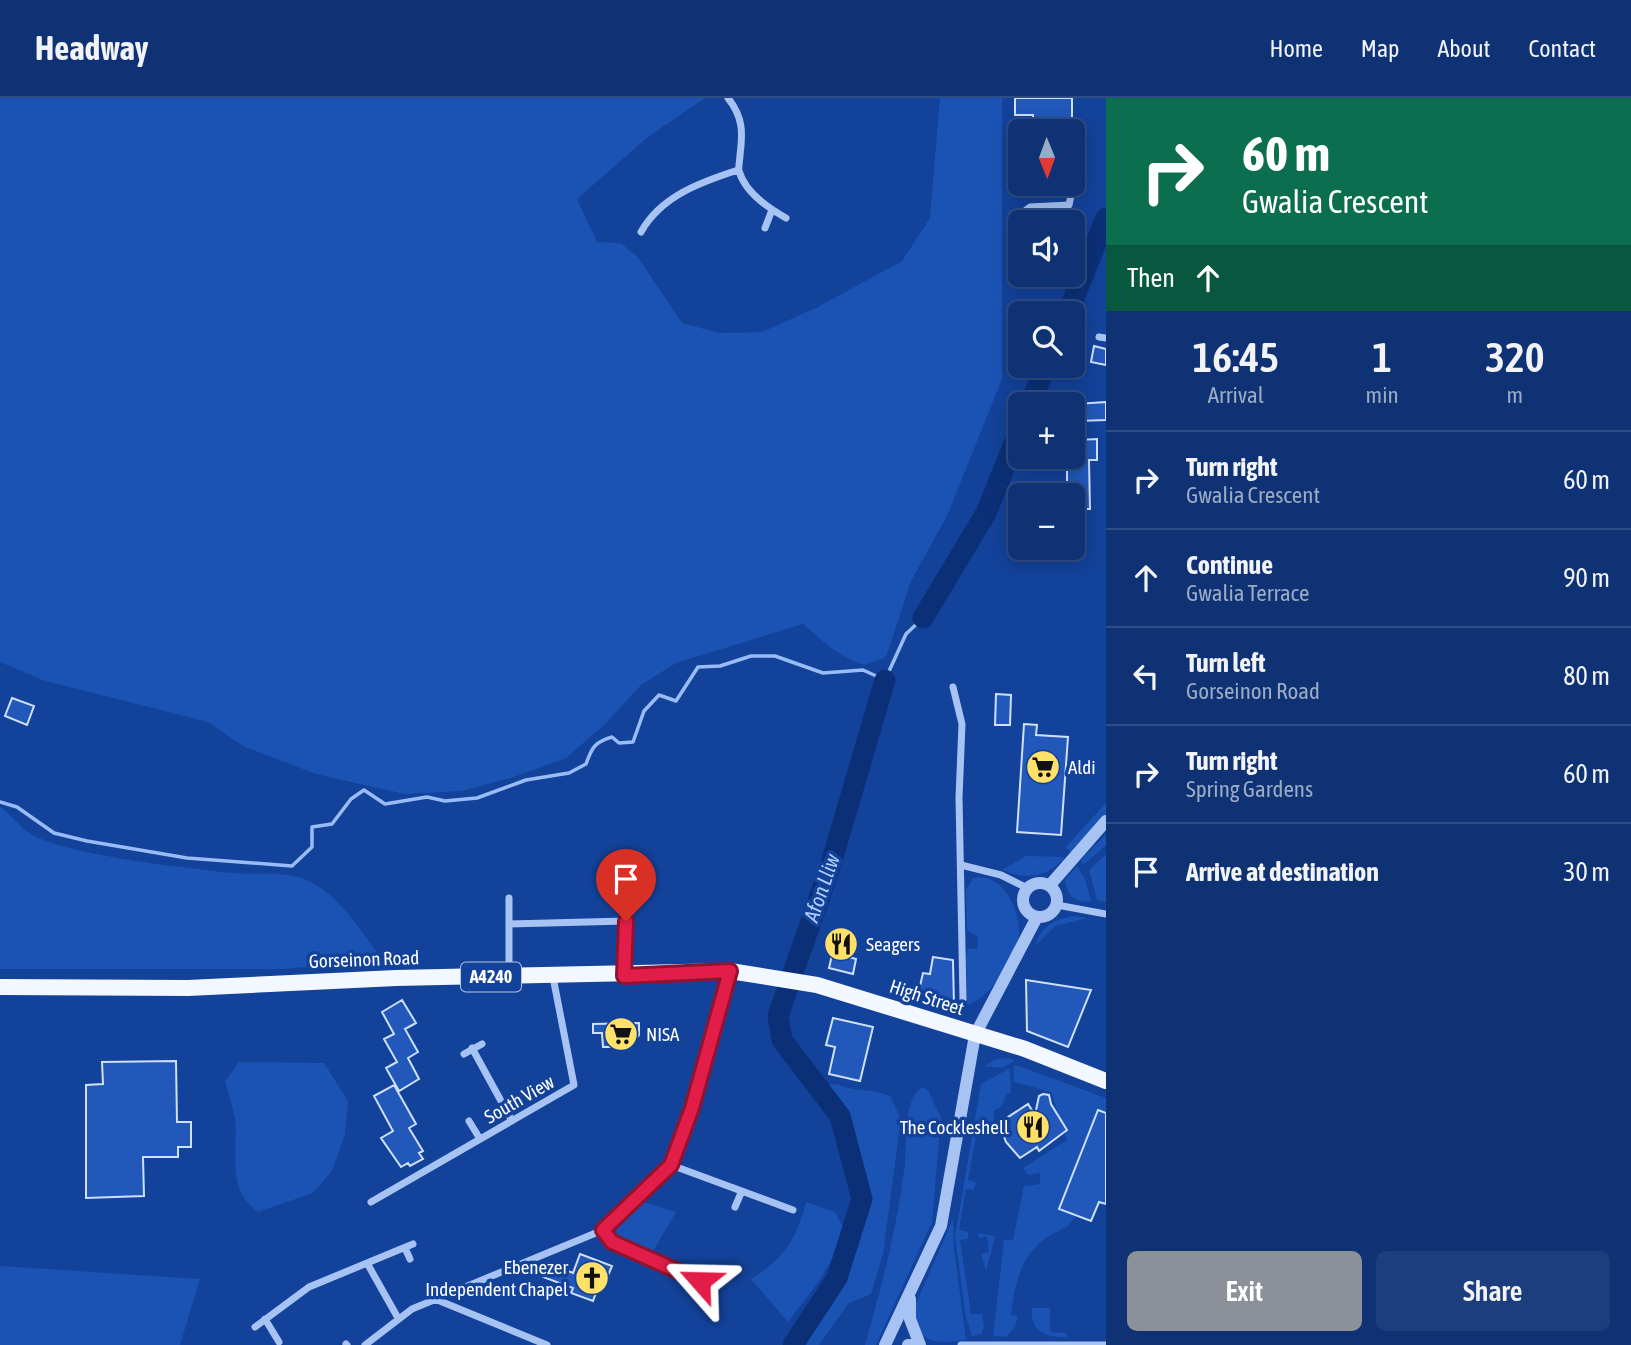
<!DOCTYPE html>
<html lang="en">
<head>
<meta charset="utf-8">
<style>
	:root { --surface:#0e3274; --page:#1c3e7c; --text:#f1f3f6; --muted:#9baac5; --line:#2e4d86; --accent:#8c9099 }
	body { margin:0; font-family:"Asap Condensed",sans-serif; background:var(--page); color:var(--text); height:100vh; display:flex; flex-direction:column; font-size:26px; white-space:nowrap }
	* { box-sizing:border-box; margin:0 }
	p { font-size:23px; color:var(--muted) }
	.icon { flex:none; width:38px; height:38px; fill:none; stroke:currentColor; stroke-width:2; stroke-linecap:round; stroke-linejoin:round }
	.map { position:relative; flex:1; overflow:hidden }
	.panel { display:flex; flex-direction:column; background:var(--surface); width:525px }
	.panel>* { flex:none }
	.guide { background:#0b6e4f; color:#fff; overflow:hidden }
	.needle { width:46px; rotate:179deg }
	.controls { position:absolute; left:1008px; top:21px; display:grid; gap:14px }
	.controls a { display:grid; place-items:center; width:77px; height:77px; border-radius:10px; background:var(--surface); box-shadow:0 4px 18px #0003,0 0 0 2px var(--line); font-size:35px }
	.pin { position:absolute; display:grid; place-items:center; width:60px; height:60px; color:#fff; margin:-72px -30px; border-radius:50% 50% 50% 0; rotate:-45deg; box-shadow:0 0 7px #0007 }
	.pin .icon { rotate:45deg }
	.me { position:absolute; width:77px; margin:-38px; rotate:295deg; stroke-linejoin:round; filter:drop-shadow(0 0 5px #0008) }
	.turn { display:flex; align-items:center; gap:24px; height:147px; padding:0 21px; font-size:32px }
	.turn .icon { width:91px; height:91px; stroke-width:2.5 }
	.turn b { display:block; font-size:49px; line-height:60px }
	.then { display:flex; align-items:center; height:66px; padding:0 21px; background:#0003; gap:14px; font-size:26px }
	.eta { display:flex; justify-content:space-evenly; align-items:center; height:119px; text-align:center }
	.eta b { font-size:42px; font-weight:600; line-height:49px }
	.button { display:flex; gap:14px; margin-top:auto; padding:14px 21px }
	.button a { flex:1; height:80px; border-radius:10px; background:var(--accent); color:#fff; font-size:28px; font-weight:600; line-height:80px; text-align:center }
	.button a+a { background:var(--page); color:var(--text) }
	ul { padding:0; list-style:none }
	li { display:flex; align-items:center; gap:21px; height:98px; padding:0 21px; border-top:2px solid var(--line) }
	li div { flex:1 }
	li b { display:block; font-size:26px }
	li em { font-style:normal }
	header { display:flex; align-items:center; gap:42px; box-sizing:border-box; height:98px; padding:0 35px; background:var(--surface); border-bottom:2px solid var(--line) }
	header strong { font-size:33px }
	nav { display:flex; gap:38px; margin-inline-start:auto; font-size:24px }
	main { display:flex; flex:1; min-height:0 }
	.map>svg:first-child { display:block }
	.green { fill:#1b53b4 }
	.lines { fill:none; stroke-linecap:round; stroke-linejoin:round }
	.stream { stroke:#99bcf6; stroke-width:3.5 }
	.river { stroke:#0c3077; stroke-width:21 }
	.building { fill:#2158b9; stroke:#cfe0fd; stroke-width:2 }
	.minor { stroke:#a7c3f3; stroke-width:7 }
	.tertiary { stroke:#a7c3f3; stroke-width:12 }
	.primary { stroke:#f3f7ff; stroke-width:16 }
	.route-casing { stroke:#92132f; stroke-width:18 }
	.route { stroke:#e11d48; stroke-width:12 }
	.labels { text-anchor:middle; stroke-width:7; stroke-linejoin:round; paint-order:stroke }
	.shield { fill:#13429a; stroke:#b8c6e1; stroke-width:2 }
	.shield-label { font-size:18px; font-weight:bold; fill:#fff }
	.poi-label { font-size:19px; fill:#fff; stroke:#13429a; text-anchor:start }
	.street-label { font-size:19px; fill:#fff; stroke:#13429a }
	.water-label { font-size:21px; font-style:italic; fill:#b3cefa; stroke:#13429a }
</style>
</head>
<body>
<header>
<strong>Headway</strong>
<nav><a>Home</a><a>Map</a><a>About</a><a>Contact</a></nav>
</header>
<main>
<div class="map">
<svg width="1106" height="1247" viewBox="0 0 1106 1247">
	<rect width="100%" height="100%" fill="#13429a"/>
	<path class="green" d="M0,0h705l-57,39 -71,62 20,43 23,1 17,13 45,67 37,10 43,-1 54,-24 86,-47 28,-43 10,-120h62v281l-55,137 -36,65 -25,76 -21,8c-27,-8 -41,-23 -62,-41l-127,39 -35,22 -36,39 -39,34 -55,20 -50,13 -56,3 -89,-20 -73,-28 -35,-24 -163,-41 -45,-19z
		M1106,705v11l-35,38 -6,-4z
		M0,709c11,7 18,18 28,25 32,23 160,36 204,41 26,2 55,-3 79,9 33,18 50,50 72,78l-100,9h-283z
		M1106,736v11l-23,20 -2,-5z
		M1106,756v48l-9,-2 -8,-30z
		M1026,758l39,1c-18,21 -38,23 -63,13z
		M1077,768l8,13 6,23c-16,0 -24,-5 -26,-22z
		M973,780c29,-7 47,31 46,55 -1,24 -29,66 -52,72l-1,-51 2,-5 10,-1 -1,-12 -10,-6 -1,-40z
		M1074,818l14,2 -33,8 -20,20c5,-19 20,-27 39,-30z
		M1009,960l6,3 -14,7 -17,-2 12,-7z
		M239,964l85,1 24,38 -3,34 -13,36 -19,22 -55,19c-33,-24 -19,-58 -23,-93 -2,-12 -7,-26 -10,-38z
		M1016,967l90,33v15l-8,-2 -38,98 15,6c-6,15 -16,14 -29,23 -25,17 -32,48 -35,77l7,1 -3,11 -9,10 -13,-1 11,-96h9l11,-54 16,-2v-11l-12,2 -5,-7 44,-28 -16,-48 -37,-10 -1,-15z
		M1010,970l1,25 -4,1 -6,13 -7,3v13l-6,8 -11,-1 -9,50 8,2 -2,8 -8,-1 -7,41 9,2v7l-8,1 11,74h11l2,13 -3,7 -9,2 -6,-19 -11,-80 26,-153z
		M836,986c18,8 36,4 54,12l9,19 1,10 -17,129 -12,40 -22,9 -30,42h-37c9,-12 15,-25 24,-36 38,-52 71,-88 54,-157 -3,-12 -7,-25 -11,-36 -5,-13 -19,-16 -21,-31z
		M922,989l6,3 13,28 -9,104 -56,123h-11c17,-61 33,-120 40,-183 2,-21 -2,-62 17,-75z
		M643,1104l33,10 -23,39 -34,-13 -5,-10z
		M806,1104l29,10 11,21 -26,47 -32,42 -37,-43c32,-19 46,-41 55,-77z
		M953,1121l1,30 12,91c-31,4 -51,5 -51,-34z
		M978,1135l17,3 -9,35 -5,-17 8,-2 -2,-16 -8,2z
		M0,1168l200,13 -20,66h-180z
		M1032,1210h18v24l16,1 1,4c-22,1 -37,-5 -35,-29z"/>
	<g class="lines">
		<path class="stream" d="M0,704l17,5 37,26 33,8 100,17 105,8 20,-19v-20l20,-3 19,-25 13,-9 21,14 42,-7 18,4 32,-3 49,-18 43,-7 17,-9c6,-17 9,-22 26,-27l7,6 14,-1 11,-31 15,-16 17,6 22,-34 22,-1 31,-10h24l48,17 40,-3 22,10 21,-46 17,-16"/>
		<path class="river" d="M1068,215l38,-95
			M1030,306l16,-38
			M923,520l63,-105 34,-84
			M793,1247l44,-67 25,-79 -22,-83 -58,-76 -4,-24 52,-149 55,-187"/>
	</g>
	<path class="building" d="M1015,0h57v33h-39v-16h-18z
		M1094,248l12,3v16l-15,-3z
		M1106,304v18l-28,1 -1,-17z
		M1097,341v21h-8l1,49h-17v-14h-6v-27l12,-1 -1,-27z
		M996,596l15,1 -1,30h-15z
		M12,600l22,8 -7,19 -22,-9z
		M1024,626l13,1 -1,10 32,2 -7,98 -44,-3z
		M838,831l13,3 -6,24 11,3 -3,15 -24,-6z
		M933,859l20,3 1,47 -37,-8 6,-26 7,1z
		M1026,882l65,10 -23,57 -41,-16z
		M402,902l14,23 -11,6 13,23 -10,6 11,21 -20,12 -13,-23 11,-6 -13,-23 10,-5 -12,-22z
		M833,920l40,9 -13,54 -31,-7 6,-27 -9,-2z
		M639,925v12l-11,12h-25l-1,-14h-9v-9z
		M176,963l1,61h14v25h-13v10h-35l1,39 -58,2v-113l17,-1 -1,-22z
		M394,987l22,39 -7,4 14,23 -4,2 4,6 -13,7 -2,-3 -7,4 -20,-29 12,-7 -19,-35z
		M1043,996l6,1 2,9 16,26 -28,21 -2,-4 -17,11 -14,-16 -7,-19 29,-19 7,11 4,-19z
		M1098,1012l8,3v91l-7,-2 -8,19 -32,-12z
		M580,1156l32,12 -5,12 -5,-2 -9,25 -22,-8 2,-5 -30,-11 5,-14 25,10z"/>
	<g class="lines">
		<path class="minor" d="M728,0c15,19 15,34 12,57 0,5 -2,12 -1,16 6,21 29,37 47,47
			M1022,124l4,-12 4,-3 39,-2 10,-48
			M765,130l7,-18
			M641,134c20,-36 60,-50 97,-62
			M1020,181v-48
			M1099,239l7,1
			M953,589l9,37 -3,74 4,201
			M961,767l40,10 26,13
			M1057,807l49,9
			M509,826l117,-3
			M624,874l2,-72
			M509,878v-78
			M472,950l40,73
			M464,956l18,-10
			M469,1023l11,18
			M671,1067l122,45
			M371,1104l203,-117 -21,-108
			M735,1109l6,-14
			M603,1132l9,12 88,39v11
			M405,1150l5,11
			M367,1165l31,55
			M435,1201l112,46
			M265,1221l14,23
			M255,1229l54,-40 104,-43
			M346,1246l1,1
			M365,1247l47,-36 191,-79 68,-65 21,-57 38,-136
			M961,1247h145"/>
		<path class="tertiary" d="M1023 802a17 17 0 1 1 34 0a17 17 0 1 1-34 0Z
			M1050,787l56,-64
			M910,1201v20l10,26
			M885,1247l56,-119 34,-191 62,-118
			M908,1247h2"/>
		<path class="primary" d="M0,889l188,1 208,-10 334,-7 87,14 208,64 81,32"/>
	</g>
	<g class="lines">
		<g class="route-casing">
			<path id="route" d="M626,823l-2,55 106,-5 -38,137 -21,57 -68,65 9,12 88,39"/>
		</g>
		<use href="#route" class="route"/>
	</g>
	<defs>
		<g id="supermarket-disc" transform="scale(1.75)"><circle r="9.5" fill="#ffe069" stroke="#13429a"/><path d="M-6-5.5h2.5l.6 2H6L4.5 2H-2.5L-4.4-4H-6ZM-1.5 3.2a1.3 1.3 0 1 0 .1 0ZM3 3.2a1.3 1.3 0 1 0 .1 0Z" fill="#111"/></g>
		<g id="restaurant-disc" transform="scale(1.75)"><circle r="9.5" fill="#ffe069" stroke="#13429a"/><path d="M-5-6h1v4h1v-4h1v4h1v-4h1v5L-1.5 .5V6h-2V.5L-5-1ZM5-6V6H3V1.5H1.5Q1.5-4 5-6Z" fill="#111"/></g>
		<g id="church-disc" transform="scale(1.75)"><circle r="9.5" fill="#ffe069" stroke="#13429a"/><path d="M-1.2-6h2.4v3.5h3.3v2.4h-3.3V6h-2.4V-.1h-3.3v-2.4h3.3Z" fill="#111"/></g>
	</defs>
	<g fill-rule="evenodd">
		<use href="#supermarket-disc" x="1043" y="669"/>
		<use href="#restaurant-disc" x="841" y="846"/>
		<use href="#supermarket-disc" x="621" y="936"/>
		<use href="#restaurant-disc" x="1033" y="1029"/>
		<use href="#church-disc" x="592" y="1180"/>
	</g>
	<g class="labels">
		<rect class="shield" x="461" y="864.5" width="60" height="29" rx="5"/>
		<g class="shield-label">
			<text x="491" y="885">A4240</text>
		</g>
		<g class="poi-label">
			<text x="1068" y="676">Aldi</text>
			<text x="866" y="853">Seagers</text>
			<text x="646" y="943">NISA</text>
			<text x="1009" y="1036" text-anchor="end">The Cockleshell</text>
			<text x="568" y="1176" text-anchor="end">Ebenezer<tspan x="568" dy="22">Independent Chapel</tspan></text>
		</g>
		<g class="street-label">
			<text transform="translate(364 861) rotate(-2)" y="7">Gorseinon Road</text>
			<text transform="translate(927 899) rotate(18)" y="7">High Street</text>
			<text transform="translate(519 1001) rotate(-30)" y="7">South View</text>
		</g>
		<g class="water-label">
			<text transform="translate(822 790) rotate(-71)" y="7">Afon Lliw</text>
		</g>
	</g>
</svg>
<div class="controls">
<a><svg class="needle" viewBox="-14 -14 28 28"><path d="M0-13l5 13h-10z" fill="#e53935"/><path d="M0 13l5-13h-10z" fill="#9baac5"/></svg></a>
<a><svg class="icon" aria-label="sound" viewBox="0 0 24 24"><path d="M4 9h4l5-4v14l-5-4H4zM17 9q2 3 0 6"/></svg></a>
<a><svg class="icon" aria-label="search" viewBox="0 0 24 24"><circle cx="10" cy="10" r="6"/><path d="M15 15l6 6"/></svg></a>
<a>+</a>
<a>−</a>
</div>
<div class="pin" style="left:626px;top:823px;background:#d93025"><svg class="icon" aria-label="arrive" viewBox="0 0 24 24"><path d="M6 21V4h12l-3 4 3 4H6"/></svg></div>
<svg class="me" style="left:700px;top:1183px" viewBox="-20 -20 40 40"><path d="M0-17L14 15 0 8-14 15z" fill="#e11d48" stroke="#fff" stroke-width="4"/></svg>
</div>
<section class="panel">
<div class="guide">
<div class="turn"><svg class="icon" aria-label="right" viewBox="0 0 24 24"><path d="M7 20v-9h11M14 6l5 5-5 5"/></svg><div><b>60 m</b>Gwalia Crescent</div></div>
<div class="then">Then<svg class="icon" aria-label="ahead" viewBox="0 0 24 24"><path d="M12 20V5M6 11l6-6 6 6"/></svg></div>
</div>
<div class="eta">
<div><b>16:45</b><p>Arrival</p></div>
<div><b>1</b><p>min</p></div>
<div><b>320</b><p>m</p></div>
</div>
<ul>
<li><svg class="icon" aria-label="right" viewBox="0 0 24 24"><path d="M7 20v-9h11M14 6l5 5-5 5"/></svg><div><b>Turn right</b><p>Gwalia Crescent</p></div><em>60 m</em></li>
<li><svg class="icon" aria-label="ahead" viewBox="0 0 24 24"><path d="M12 20V5M6 11l6-6 6 6"/></svg><div><b>Continue</b><p>Gwalia Terrace</p></div><em>90 m</em></li>
<li><svg class="icon" aria-label="left" viewBox="0 0 24 24"><path d="M17 20v-9H6M10 6l-5 5 5 5"/></svg><div><b>Turn left</b><p>Gorseinon Road</p></div><em>80 m</em></li>
<li><svg class="icon" aria-label="right" viewBox="0 0 24 24"><path d="M7 20v-9h11M14 6l5 5-5 5"/></svg><div><b>Turn right</b><p>Spring Gardens</p></div><em>60 m</em></li>
<li><svg class="icon" aria-label="arrive" viewBox="0 0 24 24"><path d="M6 21V4h12l-3 4 3 4H6"/></svg><div><b>Arrive at destination</b></div><em>30 m</em></li>
</ul>
<div class="button"><a>Exit</a><a>Share</a></div>
</section>
</main>
</body>
</html>
